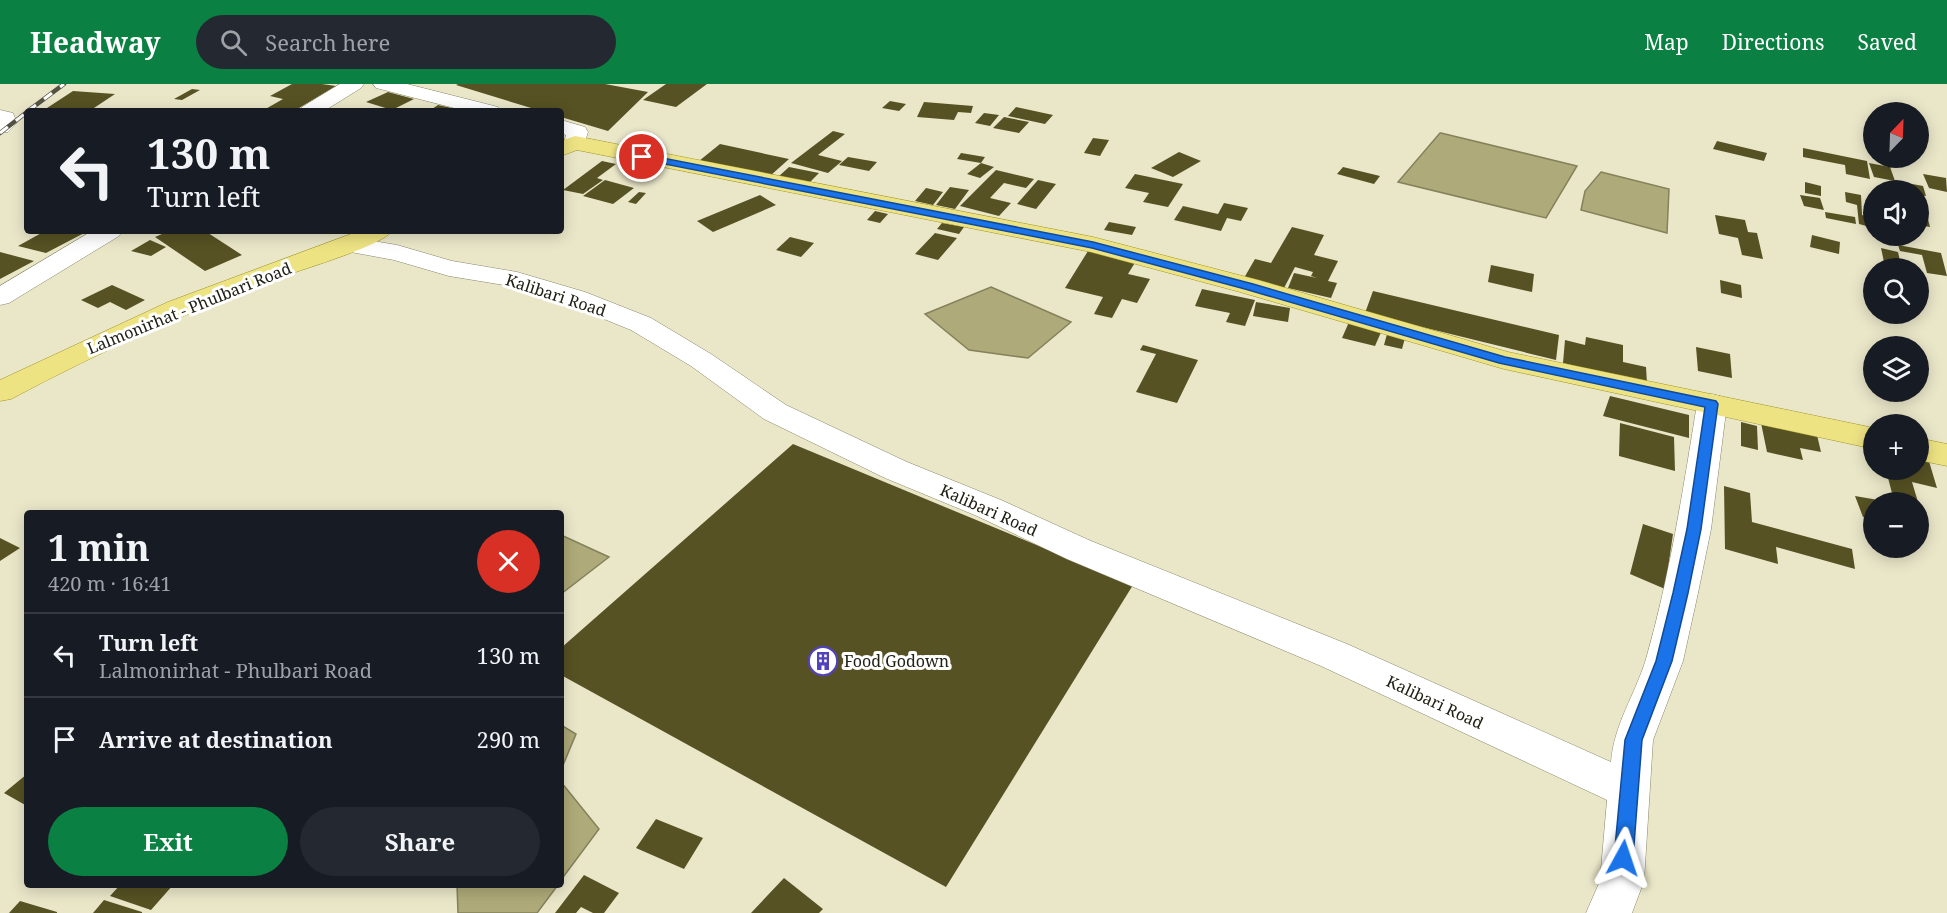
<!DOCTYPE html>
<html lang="en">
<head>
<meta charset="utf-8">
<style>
	:root { --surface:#171b24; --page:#242831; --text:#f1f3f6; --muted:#9ea1a6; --line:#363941; --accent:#0b8043 }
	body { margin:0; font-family:"Noto Serif",serif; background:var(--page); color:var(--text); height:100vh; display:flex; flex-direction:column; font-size:22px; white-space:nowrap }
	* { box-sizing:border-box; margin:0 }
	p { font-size:20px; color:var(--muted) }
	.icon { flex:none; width:33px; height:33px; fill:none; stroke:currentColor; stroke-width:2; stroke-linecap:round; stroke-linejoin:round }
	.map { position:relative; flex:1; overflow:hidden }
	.panel { position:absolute; left:24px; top:426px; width:540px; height:378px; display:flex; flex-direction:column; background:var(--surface); border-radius:6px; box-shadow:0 3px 15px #0003 }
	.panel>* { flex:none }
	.hud { position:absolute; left:24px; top:24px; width:540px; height:126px; border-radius:6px; box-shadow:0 3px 15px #0003; background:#171b24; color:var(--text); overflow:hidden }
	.needle { width:39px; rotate:23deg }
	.buttons { position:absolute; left:1863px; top:18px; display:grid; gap:12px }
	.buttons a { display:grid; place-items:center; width:66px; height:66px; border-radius:50%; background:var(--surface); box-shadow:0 3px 15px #0003; font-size:30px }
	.pin { position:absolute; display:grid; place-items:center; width:51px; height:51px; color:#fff; margin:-26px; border:3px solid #fff; border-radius:50%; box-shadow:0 2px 6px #0007 }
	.me { position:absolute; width:66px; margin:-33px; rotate:5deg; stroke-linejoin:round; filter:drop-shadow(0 0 4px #0008) }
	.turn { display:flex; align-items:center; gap:21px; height:126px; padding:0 24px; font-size:27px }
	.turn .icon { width:78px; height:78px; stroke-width:2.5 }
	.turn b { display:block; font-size:42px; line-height:51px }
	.round { display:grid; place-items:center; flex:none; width:63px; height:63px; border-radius:32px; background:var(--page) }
	.head { display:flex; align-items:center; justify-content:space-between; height:102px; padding:0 24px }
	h1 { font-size:36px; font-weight:700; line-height:45px }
	.action { display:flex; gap:12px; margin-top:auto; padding:12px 24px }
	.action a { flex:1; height:69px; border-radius:36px; background:var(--accent); color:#fff; font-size:24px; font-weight:700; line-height:69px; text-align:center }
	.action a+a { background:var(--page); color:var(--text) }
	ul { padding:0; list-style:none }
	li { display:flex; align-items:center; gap:18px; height:84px; padding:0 24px; border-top:2px solid var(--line) }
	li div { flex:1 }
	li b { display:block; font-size:22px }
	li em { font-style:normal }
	header { display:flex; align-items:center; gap:36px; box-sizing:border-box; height:84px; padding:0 30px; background:var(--accent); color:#fff }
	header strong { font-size:28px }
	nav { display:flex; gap:33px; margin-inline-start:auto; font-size:21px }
	.search { width:420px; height:54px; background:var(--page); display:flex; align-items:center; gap:15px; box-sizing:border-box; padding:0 21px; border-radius:33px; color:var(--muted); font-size:22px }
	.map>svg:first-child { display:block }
	.water { fill:#afaa79; stroke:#84815b; stroke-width:1.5 }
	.building { fill:#575223 }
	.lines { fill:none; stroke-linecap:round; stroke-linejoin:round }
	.street-casing { stroke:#88866a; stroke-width:1 }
	.secondary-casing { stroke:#88866a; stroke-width:1 }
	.primary-casing { stroke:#9e9327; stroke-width:1 }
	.street { fill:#fff; fill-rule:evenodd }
	.secondary { fill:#fff; fill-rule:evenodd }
	.primary { fill:#eee383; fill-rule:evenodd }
	.rail-casing { stroke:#545343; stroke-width:4.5 }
	.rail { stroke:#fff; stroke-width:3; stroke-dasharray:10; stroke-linecap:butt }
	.route { fill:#1a73e8; stroke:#114b97; stroke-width:1.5 }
	.labels { text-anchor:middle; stroke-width:6; stroke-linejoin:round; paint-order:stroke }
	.street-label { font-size:16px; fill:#212015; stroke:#fff }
	.poi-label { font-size:16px; fill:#212015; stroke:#fff; text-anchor:start }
</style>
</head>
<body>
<header>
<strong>Headway</strong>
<div class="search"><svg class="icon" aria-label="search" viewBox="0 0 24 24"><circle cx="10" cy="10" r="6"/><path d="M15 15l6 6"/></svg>Search here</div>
<nav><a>Map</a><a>Directions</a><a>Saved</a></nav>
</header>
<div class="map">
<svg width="1947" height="829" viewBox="0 0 1947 829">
	<rect width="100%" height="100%" fill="#eae7c9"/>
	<path class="water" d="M1440,49h1l136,33 -31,52 -148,-36z
		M1601,88l68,17 -2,44 -86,-23 4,-19z
		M991,203l80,35 -43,36 -59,-8 -44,-36z
		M561,451l48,22 -48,37z
		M561,641l15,9 -15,36z
		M561,698l38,47 -38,51z
		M457,801h101l-21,28h-79z"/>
	<path class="building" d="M292,0h30l14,2 -42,25h-32l21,-12 -13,-3z
		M458,0h147l43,8 -40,39 -47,-14v-6h-20l-85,-26z
		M666,0h41l-31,23 -33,-7z
		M192,5l8,1 -18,10 -8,-1z
		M73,7l42,3 -24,16 -44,-2z
		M388,8l26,7 -22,11 -26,-8z
		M890,17l16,3 -7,7 -17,-3z
		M924,18l49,4 -2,7 -13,-1 -4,8 -37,-3z
		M438,21l23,5v1h-32z
		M1016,23l37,8 -8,9 -37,-8z
		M984,29l15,2 -9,11 -15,-3z
		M1004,33l25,5 -10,11 -26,-5z
		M833,47l12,3 -27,21 24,6 -14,12 -37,-10z
		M1093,54l16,2 -9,16 -16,-3z
		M1717,57l50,12 -3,8 -51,-12z
		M720,60l69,15 -19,17 -71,-15z
		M1803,64l64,13 3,18 -24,-5 -1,-9 -42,-8z
		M1179,68l22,9 -28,16 -22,-9z
		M961,69l24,4 -4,6 -24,-4z
		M848,73l29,5 -8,9 -30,-6z
		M602,77l14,3 -19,14 6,2 -20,14 -20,-4z
		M981,79l13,4 -14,11 -13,-4z
		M1869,79l21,4 5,14 -21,-4z
		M789,83l30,6 -11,11 -31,-6z
		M1343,83l37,9 -6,8 -37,-10z
		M996,86l38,9 -8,9 -22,-5 -14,15 21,5 -12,13 -39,-10z
		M1135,90l48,10 -15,23 -25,-5 6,-9 -24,-5z
		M1923,90l23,4 1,14 -18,-4z
		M605,96l29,8 -21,16 -30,-8z
		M1038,96l18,4 -20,25 -19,-5z
		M1805,98l16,4v10l-16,-3z
		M1907,99l16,3 3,10 -8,-1v-5h-9z
		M950,103l19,3 -14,19 -19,-4z
		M926,104l17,4 -10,13 -18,-4z
		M639,108l7,1 -10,11 -8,-2z
		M1845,108l16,3 1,20 12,3v10l-15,-4 -2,-19 -11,-3z
		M760,111l16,10 -63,27 -16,-11z
		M1800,111l20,3 4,12 -20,-4z
		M1224,119l24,5 -7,13 -14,-3 -6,13 -47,-11 9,-14 35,8z
		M875,127l13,3 -8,9 -13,-3z
		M1825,128l30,5 1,7 -30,-6z
		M1715,131l30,5 3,12 9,1 6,26 -21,-4 -4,-17 -19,-4z
		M1918,133l10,2 2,8 -12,-2z
		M1109,138l27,5 -4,8 -28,-5z
		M942,139l22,4 -5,7 -22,-5z
		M1292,143l32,8 -10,20 24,6 -10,20 9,2 -6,15 -43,-10 6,-15 23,5 -6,-2 2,-4 -18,-5 -11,21 -40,-10 11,-19 16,4z
		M45,147h43l-42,22 -28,-7z
		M169,147h36l37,24 -37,16 -50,-34z
		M935,149l22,5 -19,22 -23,-6z
		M1812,151l28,7 -1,12 -29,-7z
		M790,153l24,6 -13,14 -25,-7z
		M150,156l16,7 -15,9 -20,-5z
		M1898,161l43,8 6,23 -20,-3 -5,-18 -22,-4z
		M1881,164l17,4 3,13 -17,-3z
		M1088,167l48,10 -8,13 22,5 -13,24 -15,-4 -10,19 -18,-4 9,-17 -38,-9z
		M0,168l34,9 -34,18z
		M1491,181l43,9 -2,18 -44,-10z
		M1720,196l21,5 1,13 -21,-5z
		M112,201l33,15 -19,10 -16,-8 -12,6 -17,-8z
		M1202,205l53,11 -10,26 -19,-4 4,-9 -35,-7z
		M1373,207l186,44 -3,25 -191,-47z
		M1256,218l34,6 -2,14 -35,-6z
		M1349,238l33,8 -7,16 -33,-8z
		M1387,250l18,4 -3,11 -18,-4z
		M1586,253l37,8v17l23,5 1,16 -84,-20 2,-23 20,5z
		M1143,261l55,15 -21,43 -41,-11 20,-38 -16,-4z
		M1696,263l34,7 2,24 -34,-7z
		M1610,312l79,19v23l-86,-22z
		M1741,338l16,4 1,24 -17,-4z
		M1620,339l54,14 1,34 -56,-15z
		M1761,339l56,12 4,17 -21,-4 3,12 -36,-8z
		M793,360l340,141 -187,302 -385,-212v-27z
		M1918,372l10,2 9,30 -25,-6 6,20 -25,-5 -7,-27h32z
		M1724,402l26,7 2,29 100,27 3,20 -79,-22 2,17 -53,-15z
		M1855,412l29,5 -10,1v17l-11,-2z
		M1643,440l30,10 -8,55 -35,-15z
		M0,454l20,10 -20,13z
		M27,690v32l-23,-13z
		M656,735l47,19 -19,31 -48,-21z
		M584,791l35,18 -15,20h-11l-12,-6 -5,6h-21z
		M784,794l39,31 -4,4h-68z
		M120,801h53l-22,25 -41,-14z
		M104,816l38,12v1h-49z
		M20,817l37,11v1h-48z"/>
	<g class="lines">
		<g class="street-casing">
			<path id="street" d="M0,26l13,3 4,10 -9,9 -8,1z"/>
		</g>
		<g class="secondary-casing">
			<path id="secondary" d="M340,0h24l-3,4 -37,23h-25l3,-4z
				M373,0h34l91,23 3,4h-35l-90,-23z
				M561,36l24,7 3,5 -5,16 -8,2 -8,-2 -3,-5 2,-8 -5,-2z
				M92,147h30l-3,5 -110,67 -9,2v-19z
				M349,153l48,8 55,16 65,11 68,20 66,26 60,36 75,51 121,57 94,38 90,41 256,103 264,118c3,-38 24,-67 35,-103 24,-84 37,-169 51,-255l4,-7 11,-3 11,3 4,7 -16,125 -13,64 -15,68 -30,79 -9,141 -12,32h-46l14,-32 7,-81 -286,-134 -254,-107 -90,-43 -92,-38 -121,-59 -73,-53 -60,-36 -64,-26 -63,-19 -55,-9 -55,-16 -54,-10 -4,-5 4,-5z"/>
		</g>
		<g class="primary-casing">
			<path id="primary" d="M575,52l518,101 165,43 250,72 366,76v21l-370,-80 -264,-77 -149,-40 -514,-102 -16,6v-15z
				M359,147h33c-10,14 -76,34 -96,41 -99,35 -193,78 -285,127l-11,2v-21l168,-78z
				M1918,354l29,6v22l-29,-6z"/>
		</g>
		<use href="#street" class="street"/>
		<use href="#secondary" class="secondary"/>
		<use href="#primary" class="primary"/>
		<g class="rail-casing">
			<path id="rail" d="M28,27l36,-27
				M0,49l27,-21"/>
		</g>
		<use href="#rail" class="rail"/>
	</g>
	<path class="route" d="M642,70l451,88 160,42 252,73 211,44 2,3 -17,125 -13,64 -16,68 -30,79 -9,118 -3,6 -7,3 -6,-3 -3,-6 11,-118 31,-79 17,-68 14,-64 18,-122 -206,-44 -254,-74 -153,-41 -453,-89v-4z"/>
	<defs>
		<g id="building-ring" transform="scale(1.5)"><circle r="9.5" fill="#fff" stroke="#5242ba" stroke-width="1.5"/><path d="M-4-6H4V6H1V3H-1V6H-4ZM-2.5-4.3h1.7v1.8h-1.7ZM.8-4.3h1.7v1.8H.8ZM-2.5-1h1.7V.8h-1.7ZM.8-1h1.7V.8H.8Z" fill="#5242ba"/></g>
	</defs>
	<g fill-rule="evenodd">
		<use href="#building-ring" x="823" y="577"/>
	</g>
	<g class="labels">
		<g class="street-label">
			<text transform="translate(556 211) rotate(18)" y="6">Kalibari Road</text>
			<text transform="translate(189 224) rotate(-22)" y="6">Lalmonirhat - Phulbari Road</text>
			<text transform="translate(989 426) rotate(24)" y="6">Kalibari Road</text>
			<text transform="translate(1435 618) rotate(25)" y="6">Kalibari Road</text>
		</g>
		<g class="poi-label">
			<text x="844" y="583">Food Godown</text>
		</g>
	</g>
</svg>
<div class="buttons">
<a><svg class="needle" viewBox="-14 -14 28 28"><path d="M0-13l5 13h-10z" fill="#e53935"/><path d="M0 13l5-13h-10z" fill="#9ea1a6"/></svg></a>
<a><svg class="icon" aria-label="sound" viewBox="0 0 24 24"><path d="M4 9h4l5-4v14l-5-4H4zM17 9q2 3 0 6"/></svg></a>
<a><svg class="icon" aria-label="search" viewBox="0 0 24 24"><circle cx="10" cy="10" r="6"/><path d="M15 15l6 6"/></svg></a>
<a><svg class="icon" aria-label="layers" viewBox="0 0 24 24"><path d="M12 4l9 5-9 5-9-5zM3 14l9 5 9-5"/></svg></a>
<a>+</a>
<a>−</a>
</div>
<div class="pin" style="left:642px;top:73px;background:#d93025"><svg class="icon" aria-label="arrive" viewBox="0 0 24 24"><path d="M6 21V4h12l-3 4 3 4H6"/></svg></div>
<svg class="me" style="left:1623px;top:774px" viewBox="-20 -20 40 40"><path d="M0-17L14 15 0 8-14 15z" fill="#1a73e8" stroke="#fff" stroke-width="4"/></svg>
<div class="hud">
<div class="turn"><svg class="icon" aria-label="left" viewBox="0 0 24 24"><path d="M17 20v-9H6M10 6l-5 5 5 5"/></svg><div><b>130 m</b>Turn left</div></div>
</div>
<section class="panel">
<div class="head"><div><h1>1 min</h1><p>420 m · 16:41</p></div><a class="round" style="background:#d93025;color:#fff"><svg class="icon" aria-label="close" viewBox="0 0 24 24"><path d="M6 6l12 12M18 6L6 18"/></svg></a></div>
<ul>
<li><svg class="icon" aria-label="left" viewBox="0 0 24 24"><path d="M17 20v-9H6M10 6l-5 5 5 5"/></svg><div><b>Turn left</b><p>Lalmonirhat - Phulbari Road</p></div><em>130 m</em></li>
<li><svg class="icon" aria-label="arrive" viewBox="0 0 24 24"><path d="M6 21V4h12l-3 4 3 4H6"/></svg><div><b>Arrive at destination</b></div><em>290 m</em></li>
</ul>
<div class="action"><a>Exit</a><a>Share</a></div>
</section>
</div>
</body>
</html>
